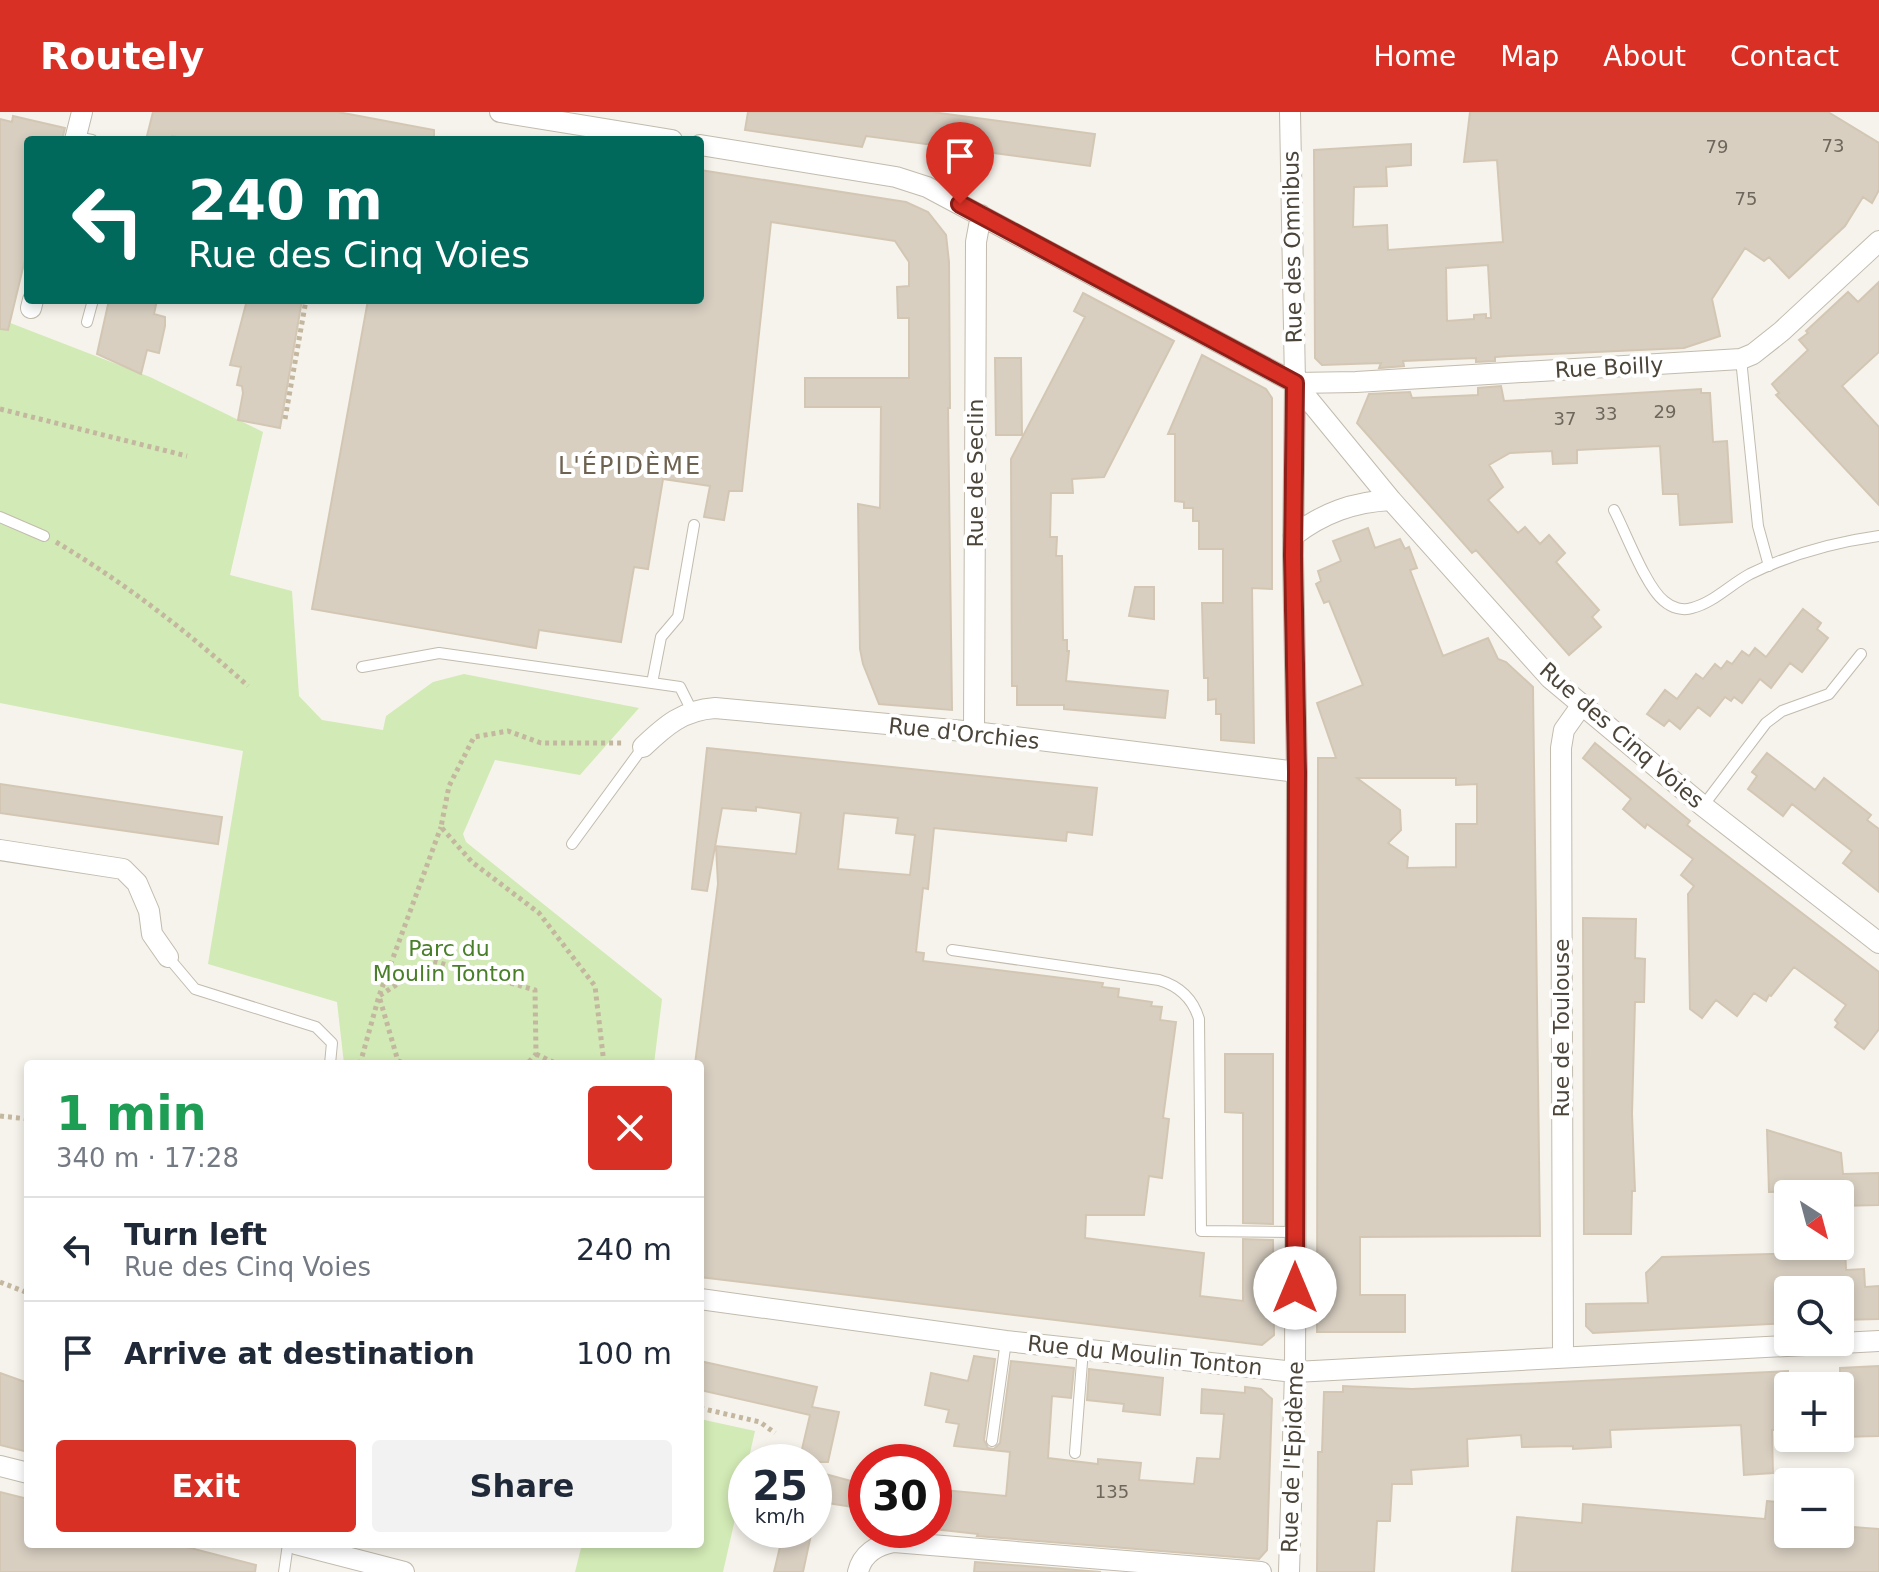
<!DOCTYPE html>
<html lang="en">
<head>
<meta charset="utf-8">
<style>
	:root { --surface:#fff; --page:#f2f2f3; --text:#1f2937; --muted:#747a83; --line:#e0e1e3; --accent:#d93025 }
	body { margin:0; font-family:"DejaVu Sans",sans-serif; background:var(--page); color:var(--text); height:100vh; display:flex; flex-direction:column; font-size:30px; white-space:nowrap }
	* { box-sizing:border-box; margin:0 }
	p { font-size:26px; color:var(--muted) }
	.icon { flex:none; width:44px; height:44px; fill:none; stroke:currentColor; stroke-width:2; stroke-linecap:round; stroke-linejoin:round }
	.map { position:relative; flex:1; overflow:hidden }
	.drawer { position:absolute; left:24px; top:948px; width:680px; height:488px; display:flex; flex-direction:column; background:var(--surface); border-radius:8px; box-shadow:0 4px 12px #0003 }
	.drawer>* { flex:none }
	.guide { position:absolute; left:24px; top:24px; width:680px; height:168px; border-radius:8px; box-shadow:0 4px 12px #0003; background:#00695c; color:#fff; overflow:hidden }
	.needle { width:52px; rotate:144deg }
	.fabs { position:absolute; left:1774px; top:1068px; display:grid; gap:16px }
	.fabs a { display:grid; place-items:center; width:80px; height:80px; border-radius:8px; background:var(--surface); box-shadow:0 4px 12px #0003; font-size:40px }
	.speed { position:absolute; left:728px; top:1332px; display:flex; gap:16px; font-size:40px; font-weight:700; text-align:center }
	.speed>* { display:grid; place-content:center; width:104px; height:104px; border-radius:50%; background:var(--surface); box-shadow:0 4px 12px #0003; line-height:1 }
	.speed small { font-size:20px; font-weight:400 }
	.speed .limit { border:12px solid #d22; background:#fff; color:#111 }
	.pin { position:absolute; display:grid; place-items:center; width:68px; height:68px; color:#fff; margin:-82px -34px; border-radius:50% 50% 50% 0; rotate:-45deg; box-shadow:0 0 8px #0007 }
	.pin .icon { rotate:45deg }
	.me { position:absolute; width:88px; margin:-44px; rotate:0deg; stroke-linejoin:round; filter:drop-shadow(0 0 6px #0008) }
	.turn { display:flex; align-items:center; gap:28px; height:168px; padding:0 32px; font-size:36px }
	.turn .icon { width:104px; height:104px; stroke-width:2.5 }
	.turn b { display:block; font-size:56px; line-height:68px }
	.round { display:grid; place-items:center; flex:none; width:84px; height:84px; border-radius:8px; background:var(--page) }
	.head { display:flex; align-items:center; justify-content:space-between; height:136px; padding:0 32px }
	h1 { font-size:48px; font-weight:700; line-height:60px; color:#1e9e55 }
	.cta { display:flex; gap:16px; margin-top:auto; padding:16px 32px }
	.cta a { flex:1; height:92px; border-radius:8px; background:var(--accent); color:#fff; font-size:32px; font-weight:700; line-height:92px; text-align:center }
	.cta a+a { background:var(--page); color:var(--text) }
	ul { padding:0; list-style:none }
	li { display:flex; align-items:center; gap:24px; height:104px; padding:0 32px; border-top:2px solid var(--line) }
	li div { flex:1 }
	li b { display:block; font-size:30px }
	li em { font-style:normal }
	header { display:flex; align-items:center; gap:48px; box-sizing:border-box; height:112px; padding:0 40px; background:var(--accent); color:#fff }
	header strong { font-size:38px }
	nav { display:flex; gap:44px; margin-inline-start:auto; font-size:28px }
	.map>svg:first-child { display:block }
	.green { fill:#d2eab5 }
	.building { fill:#d8cfc1; stroke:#d3c7b4; stroke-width:2; fill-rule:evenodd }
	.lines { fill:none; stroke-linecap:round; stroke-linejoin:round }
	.service-casing { stroke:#c2bbae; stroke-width:12 }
	.minor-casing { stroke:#c2bbae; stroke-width:22 }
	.path { stroke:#c4b79f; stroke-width:5; stroke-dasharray:4 4; stroke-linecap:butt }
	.service { stroke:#fff; stroke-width:10 }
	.minor { stroke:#fff; stroke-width:20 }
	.route-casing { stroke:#8d1f18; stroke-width:20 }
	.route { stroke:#d93025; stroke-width:14 }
	.labels { text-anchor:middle; stroke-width:8; stroke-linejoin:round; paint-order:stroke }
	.number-label { font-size:18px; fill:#6e675b }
	.street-label { font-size:22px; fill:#4b4439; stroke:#fff }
	.park-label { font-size:22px; fill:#4a7f2a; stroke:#fff }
	.neighbourhood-label { font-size:24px; letter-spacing:2px; fill:#6e6250; stroke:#fff }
</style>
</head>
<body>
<header>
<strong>Routely</strong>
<nav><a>Home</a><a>Map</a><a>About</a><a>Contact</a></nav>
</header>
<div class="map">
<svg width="1879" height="1460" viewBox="0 0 1879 1460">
	<rect width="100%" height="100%" fill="#f6f3ec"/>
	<path class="green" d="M0,207l150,58 113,55 -33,143 62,16 7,105 23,24 61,10 3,-14 47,-34 31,-8 175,34 -59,67 -85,-15 -32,74 3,8 196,157 -8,65h-310l-7,-62 -129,-38 35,-213 -243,-48z
		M700,1307l55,12 -32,141h-148l7,-28h118z"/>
	<path class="building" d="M153,0h185l96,18v10h-242l-20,-4 -1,4h-25z
		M748,0h184l163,22 -5,32 -224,-30 -4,11 -117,-17z
		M1470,0h358l51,31v47l-7,13 -9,-6 -18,29 -56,52 -20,-21 -5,4 -19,-13 -33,51 8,37 -36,12 -175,8 -14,1v4l-19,1v-4l-73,3 1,5 -25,2 2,-5 -59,2 -7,-7 -1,-208 97,-6v21l-25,2 1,19 -33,1 -1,40 34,-2 1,25 115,-8 -6,-82 -33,2zM1488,153l3,53h-5v-4l-12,1v4l-27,2 -1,-53z
		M13,4l52,12 -3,12h-34v107l-20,83 -8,-1v-210l12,3z
		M700,58l206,32 22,10 18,23 3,27 1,146h-2l4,302 -73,-6 -16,-40 -3,-15 -2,-145 22,4 1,-101h-76v-29h104v-60h-11l-1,-31 12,-1v-24l-14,-21 -124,-19 -29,269h-13l-5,29 -20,-3 6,-31 -47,-7 -15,90 -14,-2 -13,75 -82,-12 -3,18 -224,-39 56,-309h332z
		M1879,170v70l-37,34 37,41v78l-103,-110 3,-2 -7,-9 36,-34 -9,-10 9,-7 -2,-2 42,-39 10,10z
		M1083,181l91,48 -70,136 -32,2 1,14h-22l-1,44h7l-1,19h6l1,84h4v11h2l-3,30 102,10 -3,27 -101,-9v-4h-47v-19h-5l-1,-227 74,-142 -11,-6z
		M109,188h48l-3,14 11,3v9l-6,27 -12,-3 -6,24 -44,-20z
		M247,188h55l-22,128 -42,-8 5,-27 -1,-7 -5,-1 4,-18 -11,-2z
		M1202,243l64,34 6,9v191l-20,-1 2,155 -33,-3v-26h-5v-15l-8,1v-22h-4l-2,-75h21v-54h-24v-28h-6v-13h-9v-6l-9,-1v-67h-7z
		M995,246h26l1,77h-26z
		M1501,274l3,15 197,-12v4h9l3,49 14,-1 5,81 -52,3 -2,-31h-15l-3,-48 -83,4v13l-24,1 -1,-13 -42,2 -21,12 14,22 -15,13 30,33 7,-6 15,17 9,-9 16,18 -9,9 43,48 -7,7 9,10 -32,28 -93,-105 -4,3 -115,-130 12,-29 41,-2 2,6 66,-3v-7z
		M1368,416l7,20 25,-9 5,10 4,-2 8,21 -7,2 33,86 45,-18 10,21 8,3 27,25 7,549 -180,1v58h45v37h-88l1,-574h18l-19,-55 46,-18 -34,-84 -5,2 -8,-19 5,-3 -3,-10 23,-10 -8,-20zM1357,666h99v7l21,-1v40h-21v43l-49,1 1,-11 -20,-14 13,-13 -1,-20z
		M1135,475h19v32l-25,-3z
		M1803,497l18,14 -4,6 11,9 -26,34 -12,-9 -19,25 -11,-9 -18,24 -8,-6 -3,4 -6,-4 -15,19 -12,-9 -18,22 -11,-9 -5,6 -17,-12 18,-24 12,9 19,-25 7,5 12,-15 6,5 6,-8 5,3 10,-13 7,5 6,-8 11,9z
		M1595,631l95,78 -3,4 192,147v57l-15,20 -29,-22 3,-4 -3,-3 11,-15 -52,-38 -23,29 -2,-1 -3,6 -12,-8 -17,23 -21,-16 -14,18 -12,-9 -2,-115 6,-8 -13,-11 12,-16 -46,-35 -2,4 -22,-19 8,-10 -48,-41z
		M707,636l390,40 -5,47 -25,-3 -1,9 -132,-13 -6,61 -5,-1 -7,64 8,1 -1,8 180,22 -1,4 17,2 -1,8 34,5 -1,4 11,1 -2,13 16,2 -13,96 6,1 -7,59 -13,-2 -5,39h-58l-1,23 119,15 -4,43 43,5v-62l30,1 1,95 -12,10 -562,-68v-213h-5l23,-180 -2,-38 80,8 5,-41 -45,-6v4l-34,-3 -15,83 -15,-2zM844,701l54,5 -2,15 19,2 -5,40 -72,-6z
		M1767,641l48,37 9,-12 47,37 -4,5 12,9v63l-36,-29 9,-12 -32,-25 -28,-22 -9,12 -35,-27 9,-13 -5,-4z
		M0,672l222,33 -4,27 -218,-31z
		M1583,806l53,1 -1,39 10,1 -1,43h-9l-3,112 3,77h-3l-1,43h-47z
		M1225,942h48v170l-30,-1v-110l-18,-1z
		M1767,1018l74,23 2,21 36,-1v32l-39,1v-12h-28v-3l-43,1z
		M1807,1134h38l1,24 18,-1 1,18 14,-1v33l-39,1v-30h-52v33l-195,10 -7,-7v-22l62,-1 -2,-30 16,-16 146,-4z
		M974,1244l21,3 -11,81 4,8 6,1 6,-6 11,-82 63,7 -3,30 -19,-2 -4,62 50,6v-5l43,4 -2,17 55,4 3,-26 23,1 4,-45 -23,-1 1,-24 43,4v-6l16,2 11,10 -5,151 -8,9 -282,-23 1,-2 -44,-5v-40l72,7 4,-44 -56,-6 5,-22 -13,-2 3,-12 -24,-5 6,-32 37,8z
		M700,1249l117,26 -5,20 27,5 -11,50h-29l11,-47 -110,-25z
		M1879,1254v70l-39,1v-69z
		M1089,1257l74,9 -3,37 -37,-4 1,-7 -37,-4z
		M1788,1259l-1,58 -15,1 1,43 -29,2 -3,-50 -131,5 1,17 -38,2v-3l-51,1 -1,-12 -54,4 1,27 -57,4 1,14h-20l-2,37h-13l-3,51h-57l1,-120h4l2,-60h19v-6l69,3z
		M0,1261l28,10v69l-28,-7z
		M814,1359l52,14v24l-52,-8z
		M0,1380l28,7v45h147l81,21 -1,7h-255z
		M1767,1389l21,2v31h52v-8l39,3v43h-367l5,-55 65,6 1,-19 182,15z
		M784,1418h28l-9,42h-29z
		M975,1450l126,10h-127z"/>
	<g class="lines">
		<g class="service-casing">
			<path id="service" d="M76,25l16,3
				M87,210l6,-22
				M1741,247l17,167 11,40
				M1614,398c12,23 32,77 50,91 8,7 19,10 28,7 21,-5 39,-24 58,-34 39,-19 86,-32 129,-38
				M0,405l44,19
				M362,555l77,-14 213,30 9,-46 17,-20 16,-92
				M652,571l28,4 12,24
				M1703,694l63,-83 16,-12 47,-17 32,-40
				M572,732l71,-97
				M952,838l207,30c20,6 34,19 40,39l2,212 94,1
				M168,845l27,32 121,38 16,16 -2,21
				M992,1329l14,-100
				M1075,1341l8,-104
				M284,1460l4,-28"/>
		</g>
		<g class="minor-casing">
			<path id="minor" d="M500,0l172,28
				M75,28l7,-28
				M700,33l196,32 31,10 368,196 96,117 159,178 153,128 176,137
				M31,196l2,-8
				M1295,271l61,-1 385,-23 12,-5 29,-23 97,-90
				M1293,424c30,-23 60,-34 98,-36
				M974,620l2,-490 5,-27
				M643,635c22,-21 40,-37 72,-39l259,24 323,40
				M0,738l123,19 14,14 12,28 3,23 16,23
				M700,1187l306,42 289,31 584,-31
				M1563,1244l-2,-608 3,-18 17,-24
				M0,1354l28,7
				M296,1432l108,28
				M858,1460c4,-18 19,-27 36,-30l367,30
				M1289,1460l6,-200 2,-600 -4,-216 2,-173 -5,-271"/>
		</g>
		<path class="path" d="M0,297l187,47
			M285,307l21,-119
			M56,430c69,41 132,90 192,144
			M536,942l21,10
			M360,952l19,-68 62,-169
			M409,952l-11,-3 -19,-65 54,-35 102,29 1,64 -9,10
			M604,952l-9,-78 -56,-73 -67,-51 -31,-35 8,-41 25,-49 34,-6 33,12h81
			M0,1004l28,3
			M0,1170l28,11
			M700,1296l60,14 15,11"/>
		<use href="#service" class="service"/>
		<use href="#minor" class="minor"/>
	</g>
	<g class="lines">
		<g class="route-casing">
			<path id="route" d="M960,92l335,179 -2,173 4,216 -2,516"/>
		</g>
		<use href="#route" class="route"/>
	</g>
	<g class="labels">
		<g class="number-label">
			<text x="1833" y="40">73</text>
			<text x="1717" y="41">79</text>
			<text x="1746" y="93">75</text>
			<text x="1665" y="306">29</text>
			<text x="1606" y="308">33</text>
			<text x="1565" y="313">37</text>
			<text x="1112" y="1386">135</text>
		</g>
		<g class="street-label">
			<text transform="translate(1292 135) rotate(-91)" y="8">Rue des Omnibus</text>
			<text transform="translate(1609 255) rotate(-3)" y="8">Rue Boilly</text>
			<text transform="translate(975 361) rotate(-90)" y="8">Rue de Seclin</text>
			<text transform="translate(964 621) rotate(6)" y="8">Rue d'Orchies</text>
			<text transform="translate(1622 623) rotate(41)" y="8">Rue des Cinq Voies</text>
			<text transform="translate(1561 916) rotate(-90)" y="8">Rue de Toulouse</text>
			<text transform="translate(1145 1243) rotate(6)" y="8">Rue du Moulin Tonton</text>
			<text transform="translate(1292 1345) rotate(-88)" y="8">Rue de l'Epidème</text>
		</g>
		<g class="park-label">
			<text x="449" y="844">Parc du<tspan x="449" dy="25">Moulin Tonton</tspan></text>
		</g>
		<g class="neighbourhood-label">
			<text x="630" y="362">L'ÉPIDÈME</text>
		</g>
	</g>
</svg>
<div class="fabs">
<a><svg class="needle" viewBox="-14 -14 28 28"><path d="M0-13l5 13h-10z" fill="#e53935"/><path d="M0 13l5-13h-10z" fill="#747a83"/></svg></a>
<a><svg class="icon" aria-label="search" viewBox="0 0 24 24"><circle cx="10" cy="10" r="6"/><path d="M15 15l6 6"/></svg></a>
<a>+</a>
<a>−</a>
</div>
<div class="speed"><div>25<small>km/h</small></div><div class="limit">30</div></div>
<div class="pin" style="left:960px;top:92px;background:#d93025"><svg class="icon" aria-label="arrive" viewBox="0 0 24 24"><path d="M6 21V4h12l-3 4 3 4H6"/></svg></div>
<svg class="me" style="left:1295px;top:1176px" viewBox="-20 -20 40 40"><circle r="19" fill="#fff"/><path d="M0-13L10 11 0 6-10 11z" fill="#d93025"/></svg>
<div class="guide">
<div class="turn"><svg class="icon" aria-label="left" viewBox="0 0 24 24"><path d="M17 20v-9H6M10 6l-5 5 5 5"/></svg><div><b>240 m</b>Rue des Cinq Voies</div></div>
</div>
<section class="drawer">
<div class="head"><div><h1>1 min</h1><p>340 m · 17:28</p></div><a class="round" style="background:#d93025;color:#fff"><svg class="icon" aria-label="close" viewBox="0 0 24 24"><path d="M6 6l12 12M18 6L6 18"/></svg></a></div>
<ul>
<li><svg class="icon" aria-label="left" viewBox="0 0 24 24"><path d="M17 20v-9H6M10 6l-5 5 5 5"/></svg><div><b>Turn left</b><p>Rue des Cinq Voies</p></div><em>240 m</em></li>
<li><svg class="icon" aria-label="arrive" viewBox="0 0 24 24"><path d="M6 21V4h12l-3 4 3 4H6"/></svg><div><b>Arrive at destination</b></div><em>100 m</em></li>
</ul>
<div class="cta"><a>Exit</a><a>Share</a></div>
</section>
</div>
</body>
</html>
